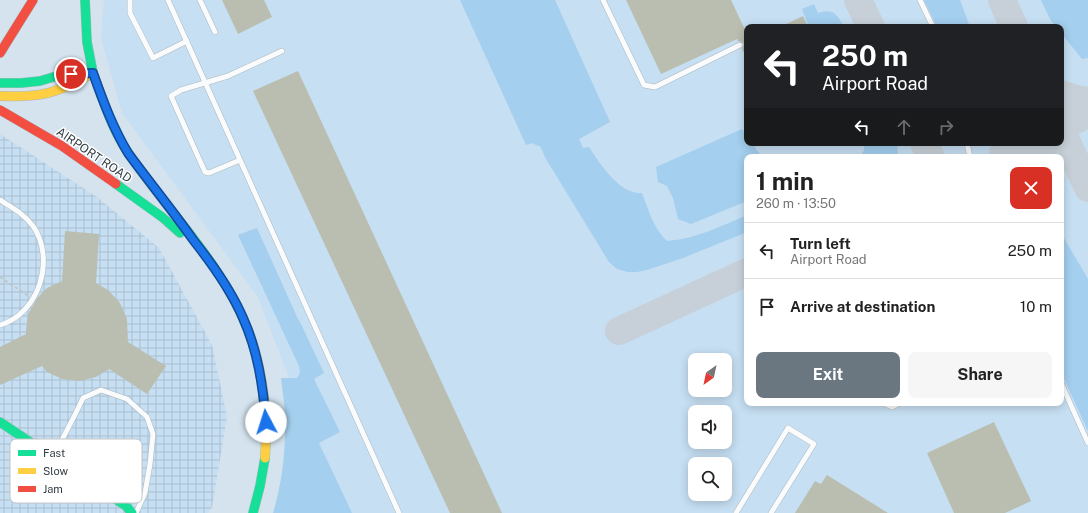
<!DOCTYPE html>
<html lang="en">
<head>
<meta charset="utf-8">
<style>
	:root { --surface:#fff; --page:#f6f6f6; --text:#222; --muted:#767676; --line:#e0e0e0; --accent:#6a7680 }
	body { margin:0; font-family:"Public Sans",sans-serif; background:var(--page); color:var(--text); height:100vh; display:flex; flex-direction:column; font-size:15px; white-space:nowrap }
	* { box-sizing:border-box; margin:0 }
	p { font-size:13px; color:var(--muted) }
	.icon { flex:none; width:22px; height:22px; fill:none; stroke:currentColor; stroke-width:2; stroke-linecap:round; stroke-linejoin:round }
	.map { position:relative; flex:1; overflow:hidden }
	.drawer { position:absolute; left:744px; top:154px; width:320px; height:252px; display:flex; flex-direction:column; background:var(--surface); border-radius:8px; box-shadow:0 2px 10px #0003 }
	.drawer>* { flex:none }
	.guide { position:absolute; left:744px; top:24px; width:320px; height:122px; border-radius:8px; box-shadow:0 2px 10px #0003; background:#202124; color:#fff; overflow:hidden }
	.needle { width:26px; rotate:213deg }
	.tools { position:absolute; left:688px; top:353px; display:grid; gap:8px }
	.tools a { display:grid; place-items:center; width:44px; height:44px; border-radius:8px; background:var(--surface); box-shadow:0 2px 10px #0003; font-size:20px }
	.pin { position:absolute; display:grid; place-items:center; width:34px; height:34px; color:#fff; margin:-17px; border:2px solid #fff; border-radius:50%; box-shadow:0 1px 4px #0007 }
	.me { position:absolute; width:44px; margin:-22px; rotate:355deg; stroke-linejoin:round; filter:drop-shadow(0 0 3px #0008) }
	.turn { display:flex; align-items:center; gap:14px; height:84px; padding:0 12px; font-size:18px }
	.turn .icon { width:52px; height:52px; stroke-width:2.5 }
	.turn b { display:block; font-size:28px; line-height:34px }
	.lanes { display:flex; align-items:center; height:38px; padding:0 12px; background:#0003; justify-content:center; gap:20px; direction:ltr }
	.lanes .off { opacity:.35 }
	.round { display:grid; place-items:center; flex:none; width:42px; height:42px; border-radius:8px; background:var(--page) }
	.headline { display:flex; align-items:center; justify-content:space-between; height:68px; padding:0 12px }
	h1 { font-size:24px; font-weight:700; line-height:30px }
	.action { display:flex; gap:8px; margin-top:auto; padding:8px 12px }
	.action a { flex:1; height:46px; border-radius:8px; background:var(--accent); color:#fff; font-size:16px; font-weight:700; line-height:46px; text-align:center }
	.action a+a { background:var(--page); color:var(--text) }
	ul { padding:0; list-style:none }
	li { display:flex; align-items:center; gap:12px; height:56px; padding:0 12px; border-top:1px solid var(--line) }
	li div { flex:1 }
	li b { display:block; font-size:15px }
	li em { font-style:normal }
	.map>svg:first-child { display:block }
	.built { fill:#c6dff2; fill-rule:evenodd }
	.industrial { fill:url(#industrial-grid) }
	.grass { fill:#a4cfee }
	.lines { fill:none; stroke-linecap:round; stroke-linejoin:round }
	.taxiway { stroke:#c7d0d8; stroke-width:28 }
	.building { fill:#babeb0 }
	.lane-casing { stroke:#acb8c0; stroke-width:6 }
	.fast-casing { stroke:#acb8c0; stroke-width:10 }
	.slow-casing { stroke:#acb8c0; stroke-width:10 }
	.jam-casing { stroke:#acb8c0; stroke-width:10 }
	.path { stroke:#c0c5c9; stroke-width:2; stroke-dasharray:3 3; stroke-linecap:butt }
	.lane { stroke:#f9fbfc; stroke-width:5 }
	.fast { stroke:#16e098; stroke-width:9 }
	.slow { stroke:#ffcf43; stroke-width:9 }
	.jam { stroke:#f24e42; stroke-width:9 }
	.route-casing { stroke:#114b97; stroke-width:10 }
	.route { stroke:#1a73e8; stroke-width:7 }
	.labels { text-anchor:middle; stroke-width:3; stroke-linejoin:round; paint-order:stroke }
	.street-label { font-size:12px; fill:#313c44; stroke:#fff }
	.key { fill:#fff; stroke:#c1c4c7; stroke-width:1 }
	.key-label { font-size:11px; fill:#313c44 }
</style>
</head>
<body>
<div class="map">
<svg width="1088" height="513" viewBox="0 0 1088 513">
	<defs>
		<pattern id="industrial-grid" width="8" height="8" patternUnits="userSpaceOnUse"><rect width="8" height="8" fill="#c6dff2"/><path d="M0 4h8M4 0v8" fill="none" stroke="#abc0d1"/></pattern>
	</defs>
	<rect width="100%" height="100%" fill="#d4e3ee"/>
	<path class="built" d="M104,0h984v513h-809l14,-66 -4,-69 -31,-81 -136,-184 -21,-75zM747,27h314v116h-314zM747,157h314v246h-314zM695,360h30v30h-30zM695,412h30v30h-30zM695,464h30v30h-30z"/>
	<path class="industrial" d="M0,134l97,63 62,51 53,97 15,72 -15,90 -4,6h-208z"/>
	<path class="grass" d="M460,0h95l55,122 -31,17 4,9 6,-1c11,17 31,48 53,46 7,18 11,35 25,48 29,-2 54,-15 80,-26v17l-64,26 -36,12 -10,2h-9l-11,-3 -8,-7 -22,-36 -41,-67 -6,-13h-2l-6,-3 -6,2z
		M924,0h36l10,27h-33z
		M1041,0h47v58l-6,1 -21,-26v-6h-5l-6,-8z
		M814,4l4,9c15,-5 19,1 26,14h-35l-7,-18z
		M742,129l5,7v7h5l10,14h-15v44l-56,23 -13,-5 -5,-21 -6,-12 -9,-4 -2,-15z
		M864,143h33l1,10 -1,4h-37l4,-7z
		M257,228l41,91 3,5 23,49 -10,6 26,53 -21,11 33,70h-79c8,-27 12,-54 12,-82 1,-18 -2,-36 -4,-53h16l3,-5 -1,-7 -61,-131z
		M1061,233l27,46v152l-27,-59z"/>
	<g class="lines">
		<path class="taxiway" d="M858,0l13,27
			M1002,0l12,27
			M1061,94l15,5 12,2
			M1061,127l27,-13
			M1061,129l27,59
			M924,143l7,14
			M1003,153c20,-3 31,-3 51,4
			M619,331l128,-59"/>
	</g>
	<path class="building" d="M222,0h42l8,17 -34,17z
		M626,0h105l16,34v25l-5,-10 2,-5 -2,-2 -4,-1 -1,-2 -76,35z
		M803,16l5,11h-28z
		M298,71l204,442h-52l-197,-422z
		M65,231l34,3 -3,49 12,7 12,13 7,16 1,23 38,24 -19,28 -38,-25 -13,8 -17,4 -17,-2 -15,-7 -5,-6 -42,19v-38l26,-13v-4l2,-16 10,-17 9,-9 15,-7z
		M994,422l37,79 -26,12h-51l-27,-60z
		M827,475l61,38h-93l20,-32 6,3z"/>
	<g class="lines">
		<g class="lane-casing">
			<path id="lane" d="M130,0v13l23,45 34,-17
				M168,0l231,513
				M200,0l15,32
				M603,0l41,85 11,2 85,-42
				M920,0l13,27
				M967,143l3,14
				M240,160l-31,13 -4,-1 -34,-76 10,-6 47,-14 54,-25
				M0,200c13,8 24,14 33,26 23,33 6,88 -33,99
				M1061,383l27,60
				M883,403l9,4 8,-4
				M54,456c9,-19 20,-38 29,-58l18,-8 26,9 20,18 6,17 -3,30 -5,29 -9,20
				M736,513l52,-85 26,16 -43,69"/>
		</g>
		<g class="fast-casing">
			<path id="fast" d="M85,0l2,42 6,31
				M0,51l2,-1
				M93,73c10,27 19,57 36,81 40,59 95,111 120,179
				M0,83h21l19,-2 20,-6 27,-2
				M116,184l46,33 18,16
				M0,422l126,84 6,7
				M253,513l7,-27 5,-28"/>
		</g>
		<g class="slow-casing">
			<path id="slow" d="M0,96c41,2 58,-3 93,-23
				M249,333c15,41 19,82 16,125"/>
		</g>
		<g class="jam-casing">
			<path id="jam" d="M0,53l33,-53
				M0,110l62,36 54,38"/>
		</g>
		<path class="path" d="M0,277l27,18"/>
		<use href="#lane" class="lane"/>
		<use href="#fast" class="fast"/>
		<use href="#slow" class="slow"/>
		<use href="#jam" class="jam"/>
	</g>
	<g class="lines">
		<g class="route-casing">
			<path id="route" d="M71,74l22,-1c10,28 20,55 35,80 22,30 45,58 66,88 19,24 37,49 49,77 15,33 20,69 23,104"/>
		</g>
		<use href="#route" class="route"/>
	</g>
	<g class="labels">
		<g class="street-label">
			<text transform="translate(94 155) rotate(34)" y="4">AIRPORT ROAD</text>
		</g>
	</g>
	<rect x="10" y="439" width="132" height="64" rx="6" class="key"/>
	<rect x="18" y="450" width="18" height="6" fill="#16e098"/>
	<rect x="18" y="468" width="18" height="6" fill="#ffcf43"/>
	<rect x="18" y="486" width="18" height="6" fill="#f24e42"/>
	<g class="key-label">
		<text x="43" y="457">Fast</text>
		<text x="43" y="475">Slow</text>
		<text x="43" y="493">Jam</text>
	</g>
</svg>
<div class="tools">
<a><svg class="needle" viewBox="-14 -14 28 28"><path d="M0-13l5 13h-10z" fill="#e53935"/><path d="M0 13l5-13h-10z" fill="#767676"/></svg></a>
<a><svg class="icon" aria-label="sound" viewBox="0 0 24 24"><path d="M4 9h4l5-4v14l-5-4H4zM17 9q2 3 0 6"/></svg></a>
<a><svg class="icon" aria-label="search" viewBox="0 0 24 24"><circle cx="10" cy="10" r="6"/><path d="M15 15l6 6"/></svg></a>
</div>
<div class="pin" style="left:71px;top:74px;background:#d93025"><svg class="icon" aria-label="arrive" viewBox="0 0 24 24"><path d="M6 21V4h12l-3 4 3 4H6"/></svg></div>
<svg class="me" style="left:266px;top:422px" viewBox="-20 -20 40 40"><circle r="19" fill="#fff"/><path d="M0-13L10 11 0 6-10 11z" fill="#1a73e8"/></svg>
<div class="guide">
<div class="turn"><svg class="icon" aria-label="left" viewBox="0 0 24 24"><path d="M17 20v-9H6M10 6l-5 5 5 5"/></svg><div><b>250 m</b>Airport Road</div></div>
<div class="lanes"><svg class="icon" aria-label="left" viewBox="0 0 24 24"><path d="M17 20v-9H6M10 6l-5 5 5 5"/></svg><svg class="icon off" aria-label="ahead" viewBox="0 0 24 24"><path d="M12 20V5M6 11l6-6 6 6"/></svg><svg class="icon off" aria-label="right" viewBox="0 0 24 24"><path d="M7 20v-9h11M14 6l5 5-5 5"/></svg></div>
</div>
<section class="drawer">
<div class="headline"><div><h1>1 min</h1><p>260 m · 13:50</p></div><a class="round" style="background:#d93025;color:#fff"><svg class="icon" aria-label="close" viewBox="0 0 24 24"><path d="M6 6l12 12M18 6L6 18"/></svg></a></div>
<ul>
<li><svg class="icon" aria-label="left" viewBox="0 0 24 24"><path d="M17 20v-9H6M10 6l-5 5 5 5"/></svg><div><b>Turn left</b><p>Airport Road</p></div><em>250 m</em></li>
<li><svg class="icon" aria-label="arrive" viewBox="0 0 24 24"><path d="M6 21V4h12l-3 4 3 4H6"/></svg><div><b>Arrive at destination</b></div><em>10 m</em></li>
</ul>
<div class="action"><a>Exit</a><a>Share</a></div>
</section>
</div>
</body>
</html>
